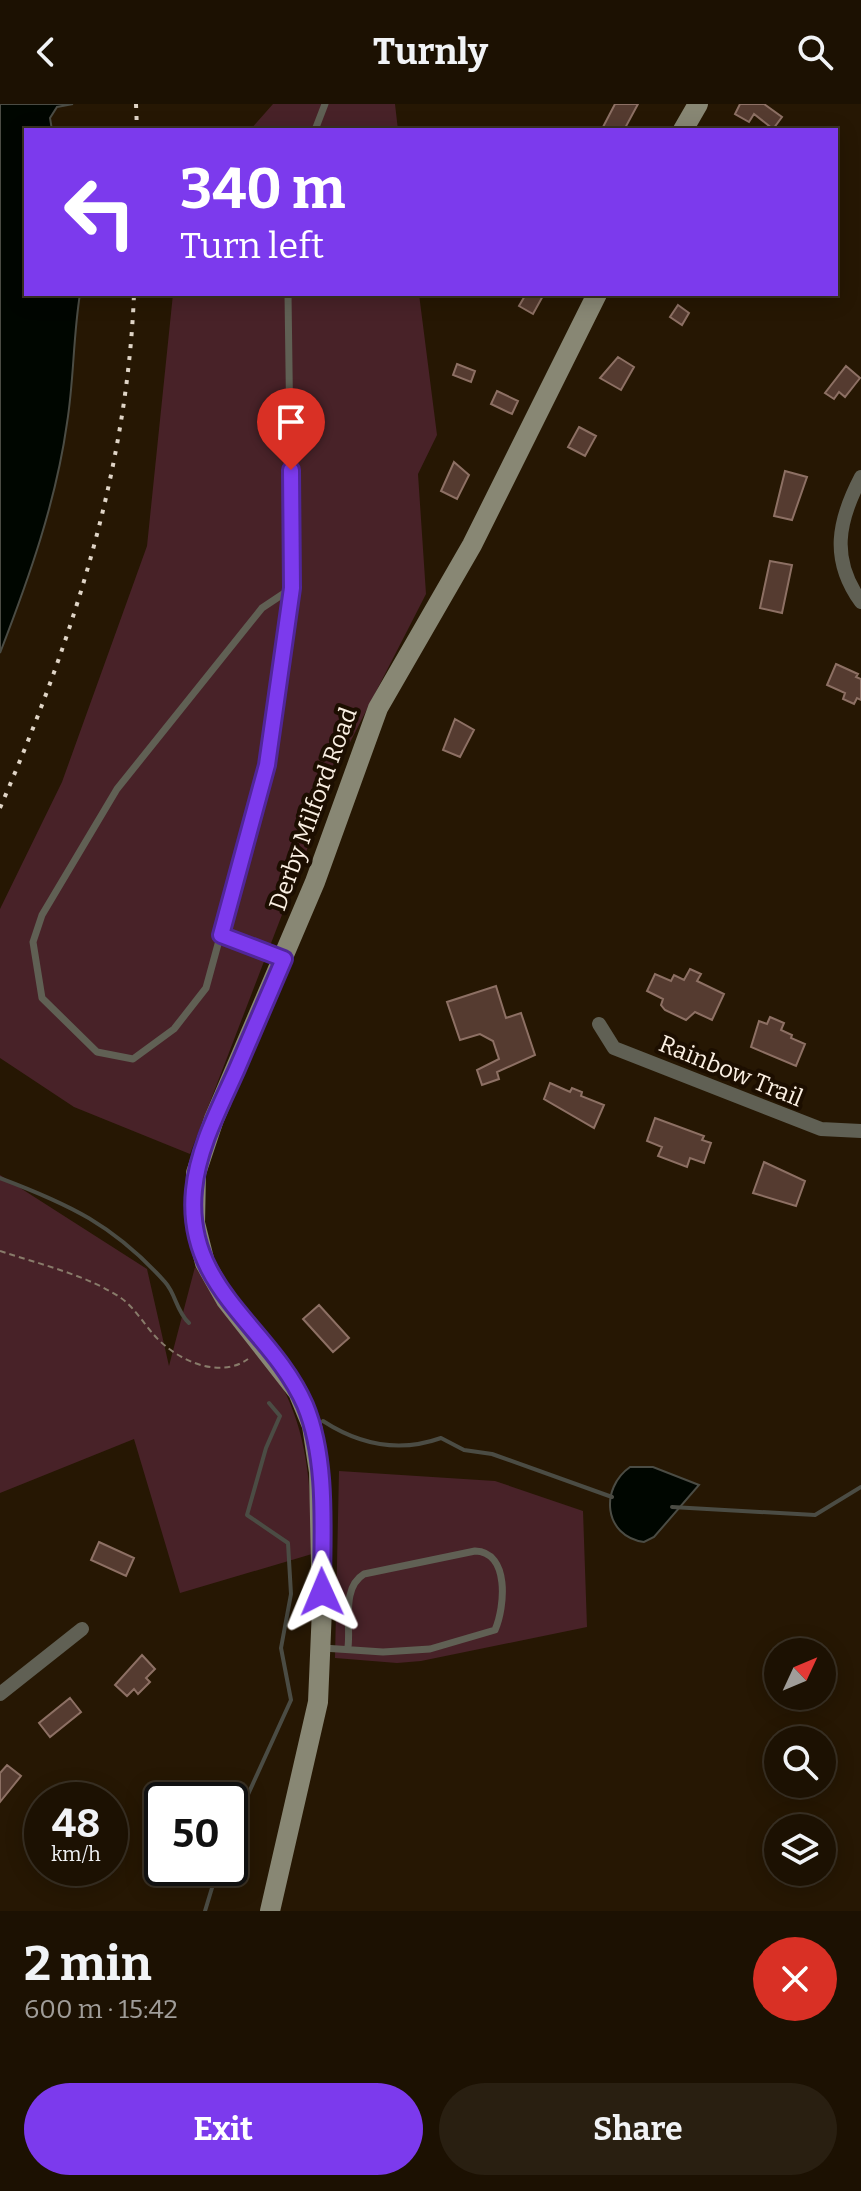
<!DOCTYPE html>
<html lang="en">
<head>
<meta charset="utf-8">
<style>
	:root { --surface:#1c1102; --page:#291f11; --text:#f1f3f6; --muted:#a09d99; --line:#3a3124; --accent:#7c3aed }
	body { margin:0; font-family:Bitter,serif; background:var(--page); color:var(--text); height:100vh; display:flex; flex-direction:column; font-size:30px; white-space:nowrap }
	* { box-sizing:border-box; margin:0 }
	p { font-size:26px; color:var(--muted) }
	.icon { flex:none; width:44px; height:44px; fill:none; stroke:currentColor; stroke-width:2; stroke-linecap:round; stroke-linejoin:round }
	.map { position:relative; height:1807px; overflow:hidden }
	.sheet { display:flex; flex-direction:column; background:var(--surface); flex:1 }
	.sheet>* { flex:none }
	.guide { position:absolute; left:24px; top:24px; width:814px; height:168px; border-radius:0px; box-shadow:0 4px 20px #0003,0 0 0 2px var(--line); background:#7c3aed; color:#fff; overflow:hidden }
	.needle { width:52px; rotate:46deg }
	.controls { position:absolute; left:764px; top:1534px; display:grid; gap:16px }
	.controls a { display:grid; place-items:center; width:72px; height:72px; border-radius:50%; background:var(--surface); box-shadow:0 4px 20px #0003,0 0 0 2px var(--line); font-size:40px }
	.speed { position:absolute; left:24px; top:1678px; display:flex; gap:16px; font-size:40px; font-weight:700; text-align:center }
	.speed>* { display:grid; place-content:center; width:104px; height:104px; border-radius:50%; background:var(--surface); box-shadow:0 4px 20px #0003,0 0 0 2px var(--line); line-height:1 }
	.speed small { font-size:20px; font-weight:400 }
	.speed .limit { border:4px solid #111; border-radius:12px; background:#fff; color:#111 }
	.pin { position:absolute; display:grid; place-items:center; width:68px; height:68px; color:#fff; margin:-82px -34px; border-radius:50% 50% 50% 0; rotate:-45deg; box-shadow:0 0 8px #0007 }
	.pin .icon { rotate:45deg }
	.me { position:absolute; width:88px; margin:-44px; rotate:359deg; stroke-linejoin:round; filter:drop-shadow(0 0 6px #0008) }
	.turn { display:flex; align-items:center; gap:28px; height:168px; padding:0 24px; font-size:36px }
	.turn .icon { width:104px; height:104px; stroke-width:2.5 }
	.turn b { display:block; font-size:56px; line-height:68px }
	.round { display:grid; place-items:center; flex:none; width:84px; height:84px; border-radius:42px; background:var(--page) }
	.head { display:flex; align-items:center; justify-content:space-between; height:136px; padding:0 24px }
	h1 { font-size:48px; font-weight:700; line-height:60px }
	.action { display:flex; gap:16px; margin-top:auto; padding:16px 24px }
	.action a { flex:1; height:92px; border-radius:48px; background:var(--accent); color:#fff; font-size:32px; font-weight:700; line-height:92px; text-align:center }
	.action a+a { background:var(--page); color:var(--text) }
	header { display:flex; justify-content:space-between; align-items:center; height:104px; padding:0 24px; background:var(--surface); font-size:36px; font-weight:700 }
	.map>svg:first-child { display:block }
	.green { fill:#482228 }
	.water { fill:#000600; stroke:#4b4c44; stroke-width:2 }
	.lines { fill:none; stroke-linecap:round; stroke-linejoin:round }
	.stream { stroke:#4b4c44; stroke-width:4 }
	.building { fill:#553b30; stroke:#8d7064; stroke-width:2 }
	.path { stroke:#887b6a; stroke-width:2; stroke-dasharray:6 4; stroke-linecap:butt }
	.service { stroke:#606054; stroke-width:7 }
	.minor { stroke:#606054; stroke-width:14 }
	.secondary { stroke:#888774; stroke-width:20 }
	.rail { stroke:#e0d5c7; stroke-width:4; stroke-dasharray:4 8; stroke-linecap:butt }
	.route-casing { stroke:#51269a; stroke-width:20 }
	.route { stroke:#7c3aed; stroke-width:14 }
	.labels { text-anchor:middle; stroke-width:8; stroke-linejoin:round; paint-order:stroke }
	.street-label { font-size:24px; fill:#fbf0e3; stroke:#1c0e00 }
</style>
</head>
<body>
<header><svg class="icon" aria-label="back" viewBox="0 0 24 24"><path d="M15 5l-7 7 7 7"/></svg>Turnly<svg class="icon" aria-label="search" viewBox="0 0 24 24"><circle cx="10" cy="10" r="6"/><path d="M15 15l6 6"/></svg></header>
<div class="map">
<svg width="861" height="1807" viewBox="0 0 861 1807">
	<rect width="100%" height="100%" fill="#261703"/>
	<path class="green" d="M273,0h122l3,26h-148z
		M173,190h246l18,141 -19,39 8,120 -83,162 -153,398 -116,-47 -74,-49v-149l62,-127 85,-236z
		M0,1071l147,94 22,97 26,-99 88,121c27,53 28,108 29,166l-132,39 -46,-154 -134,54z
		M339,1367l156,10 88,30 4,116 -166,34 -24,2 -62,-5z"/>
	<path class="water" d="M0,0h73l-16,3 -7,11 2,12h-26v164h54c-7,43 -6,86 -13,129 -11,79 -38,155 -67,230z
		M630,1363h23l46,18 -45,52 -10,5c-41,-6 -44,-54 -14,-75z"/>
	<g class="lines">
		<path class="stream" d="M0,1074c69,26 114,47 165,104 11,12 11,29 24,41
			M323,1317c37,24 76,32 118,17l23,12 28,4 120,43
			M672,1403l143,8 46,-28
			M230,1730l61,-134 -10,-52 10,-54 -3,-51 -41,-28 19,-67 14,-32 -11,-13
			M205,1807l13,-43"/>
	</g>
	<path class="building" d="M615,0h23l-14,26 -21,-3z
		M740,0h24l18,13 -9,12 -19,-15 -5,8 -14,-8z
		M526,190h18l-11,20 -14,-8z
		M678,201l11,8 -7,12 -12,-8z
		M618,253l16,10 -13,23 -21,-12z
		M457,260l18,7 -4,11 -18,-7z
		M846,262l14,12 -15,19 -6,-5 -5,7 -9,-6z
		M497,287l21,10 -6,13 -21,-10z
		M579,323l17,9 -11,20 -17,-9z
		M454,358l15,13 -12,24 -16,-8z
		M785,367l22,6 -15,43 -18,-4z
		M770,457l22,4 -10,48 -22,-5z
		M836,560l22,10 -2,3 5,2v21l-4,-2 -3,6 -11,-5 2,-6 -18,-8z
		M455,615l19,11 -14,27 -17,-7z
		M690,865l11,5 -4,7 27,13 -12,26 -17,-8 -9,8 -21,-10 -4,-5 2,-6 -16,-8 8,-17 16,7 3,-6 10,5z
		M496,882l10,32 15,-5 14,42 -38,17 2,7 -17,6 -5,-15 22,-11 -6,-18 -13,-7 -20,6 -13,-38z
		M770,913l14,6 -3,7 11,5 -1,3 14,6 -9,22 -45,-19 8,-26 8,3z
		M550,979l20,9 2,-4 10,4 -1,4 23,9 -10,23 -50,-29z
		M655,1014l49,18 -2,4 9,3 -7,20 -14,-5 -3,9 -29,-11 4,-9 -15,-6z
		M764,1058l41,19 -9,25 -43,-13z
		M319,1201l30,33 -16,14 -30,-33z
		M99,1438l35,16 -8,18 -35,-16z
		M142,1551l13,14 -9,9 4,4 -12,12 -4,-5 -7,7 -12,-11z
		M70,1594l11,14 -31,25 -11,-14z
		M7,1661l14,11 -21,26v-29z"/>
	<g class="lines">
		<path class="path" d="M0,1147c39,13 87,24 121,47 13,9 23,26 33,37 22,25 65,45 94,24"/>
		<path class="service" d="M315,26l10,-26
			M288,190l4,294 -25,177 -61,223 -32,41 -41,30 -36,-7 -55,-54 -9,-56 9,-27 75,-126 145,-181 30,-20
			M221,831l61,24
			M323,1544l60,4 47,-3 65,-19c10,-23 15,-78 -20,-79l-111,23c-23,14 -13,49 -16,73"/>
		<path class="minor" d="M861,373c-23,44 -31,82 0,125
			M599,920l15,24 207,81 40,2
			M0,1590l82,-65"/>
		<path class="secondary" d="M683,26l15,-26
			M270,1807l48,-209 4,-93 -3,-137 -7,-46 -14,-34 -72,-92 -21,-37 -10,-40 1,-50 18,-54 101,-237 63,-174 94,-163 125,-251"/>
		<path class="rail" d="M136,0l1,26
			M0,704c71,-164 127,-335 134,-514"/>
	</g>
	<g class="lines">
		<g class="route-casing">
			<path id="route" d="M291,366l1,118 -25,177 -46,170 63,24c-16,38 -32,75 -48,112 -17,38 -38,77 -42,119 -10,99 77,137 111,215 23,55 17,128 17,187"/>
		</g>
		<use href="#route" class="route"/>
	</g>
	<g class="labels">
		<g class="street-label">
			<text transform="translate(313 705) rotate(-70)" y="8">Derby Milford Road</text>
			<text transform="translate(731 967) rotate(22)" y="8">Rainbow Trail</text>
		</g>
	</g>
</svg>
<div class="controls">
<a><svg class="needle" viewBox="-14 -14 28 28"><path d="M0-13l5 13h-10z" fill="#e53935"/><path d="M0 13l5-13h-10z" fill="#a09d99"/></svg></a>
<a><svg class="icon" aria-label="search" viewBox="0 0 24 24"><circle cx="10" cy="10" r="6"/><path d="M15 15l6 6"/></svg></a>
<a><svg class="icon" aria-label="layers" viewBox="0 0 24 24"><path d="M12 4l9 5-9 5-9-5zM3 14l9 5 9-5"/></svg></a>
</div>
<div class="speed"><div>48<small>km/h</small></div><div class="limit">50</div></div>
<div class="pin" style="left:291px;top:366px;background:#d93025"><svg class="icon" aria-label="arrive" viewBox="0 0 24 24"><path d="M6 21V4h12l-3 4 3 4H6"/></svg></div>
<svg class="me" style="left:322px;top:1488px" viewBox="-20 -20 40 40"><path d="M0-17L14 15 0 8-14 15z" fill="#7c3aed" stroke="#fff" stroke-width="4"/></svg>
<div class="guide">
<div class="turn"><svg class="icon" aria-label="left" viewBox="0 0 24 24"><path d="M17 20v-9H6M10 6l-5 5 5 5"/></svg><div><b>340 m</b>Turn left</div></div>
</div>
</div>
<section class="sheet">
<div class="head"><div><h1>2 min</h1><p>600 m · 15:42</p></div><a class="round" style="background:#d93025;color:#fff"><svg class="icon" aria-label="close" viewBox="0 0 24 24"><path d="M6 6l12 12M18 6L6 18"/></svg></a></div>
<div class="action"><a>Exit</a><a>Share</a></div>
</section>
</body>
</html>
